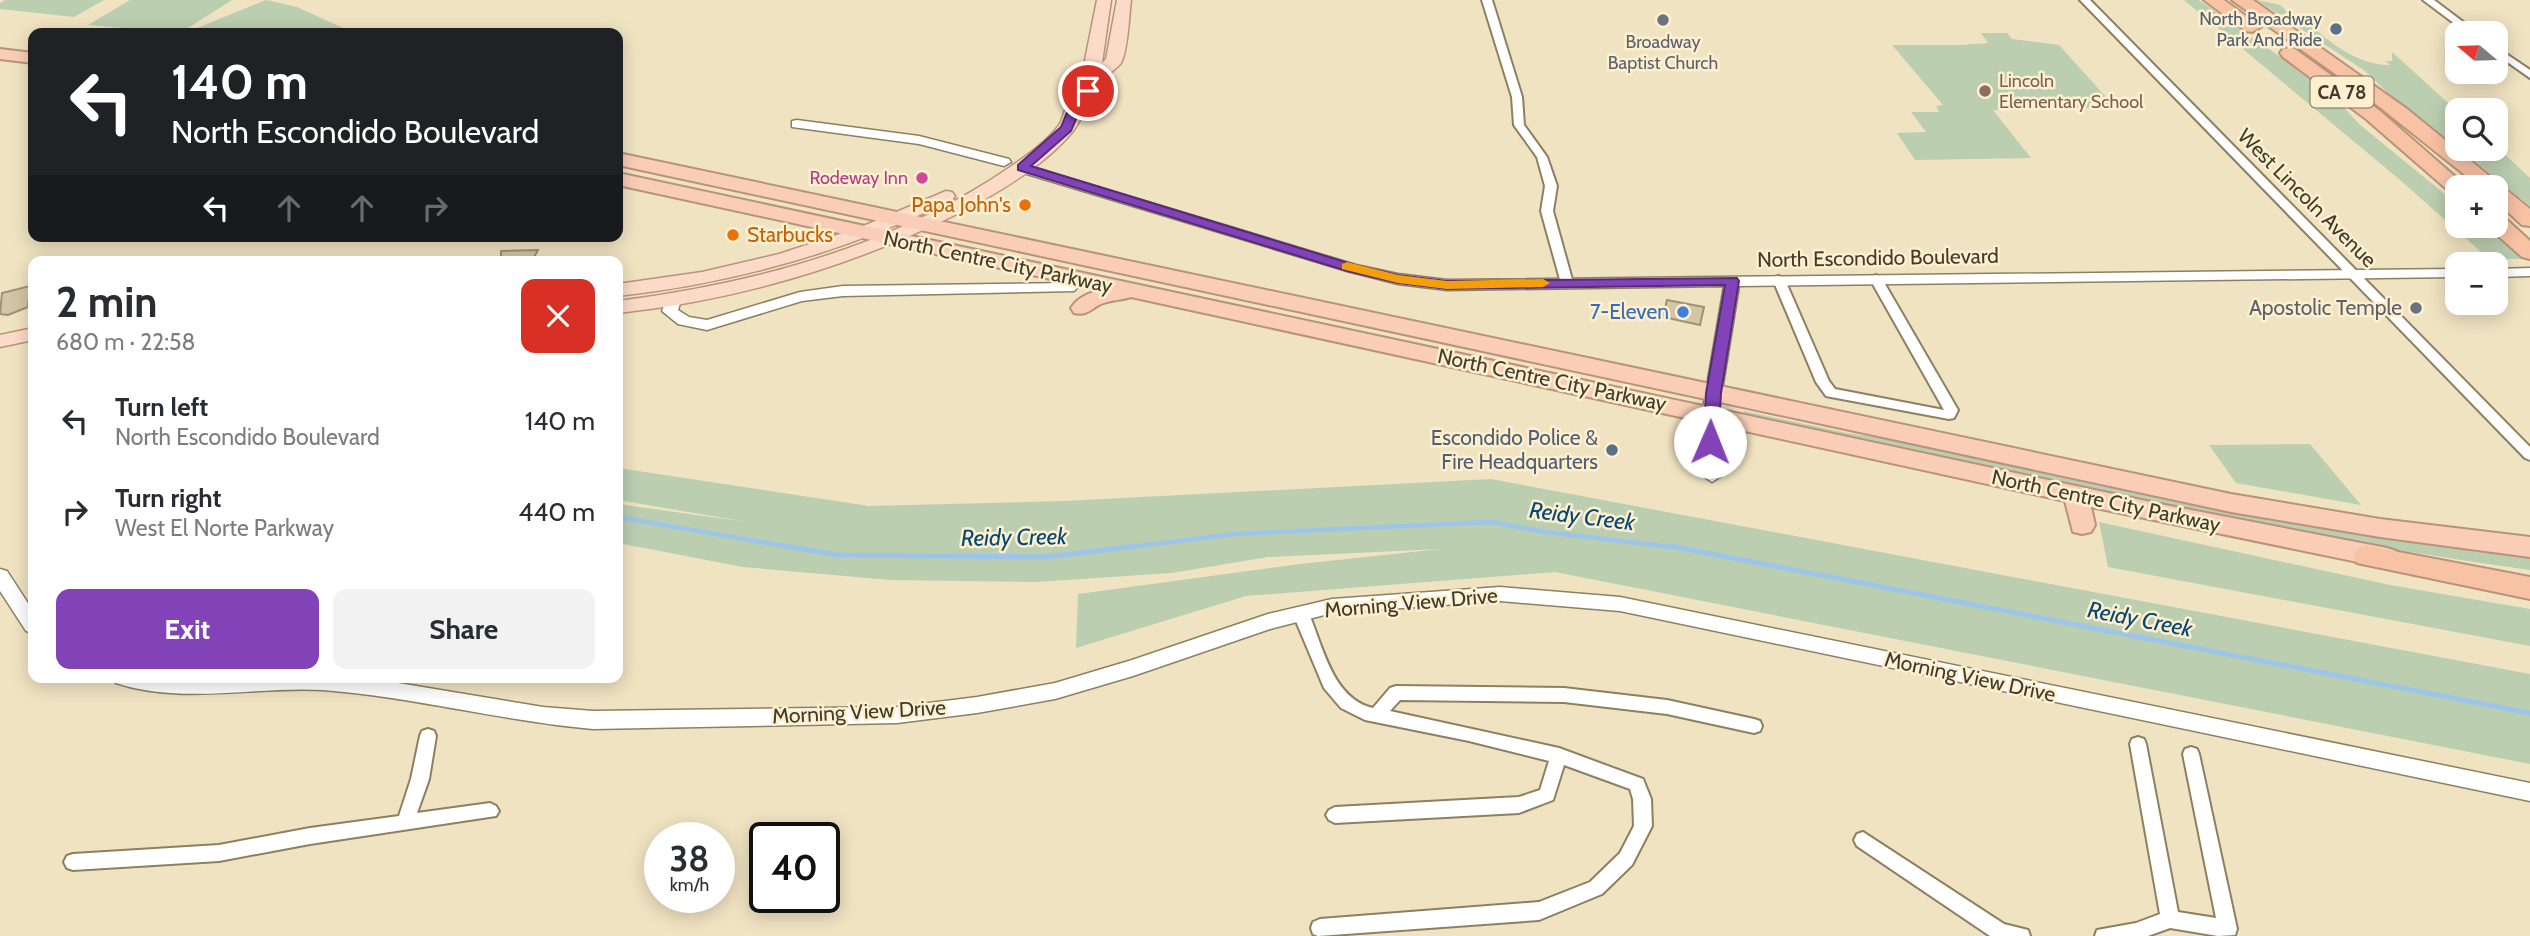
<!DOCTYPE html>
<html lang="en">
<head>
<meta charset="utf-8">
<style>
	:root { --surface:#fff; --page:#f2f2f3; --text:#2b2b33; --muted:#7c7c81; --accent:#8343b8 }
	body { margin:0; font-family:Cabin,sans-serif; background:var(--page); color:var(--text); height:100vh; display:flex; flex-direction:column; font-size:26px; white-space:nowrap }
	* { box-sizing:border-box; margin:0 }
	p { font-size:23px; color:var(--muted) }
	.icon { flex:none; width:38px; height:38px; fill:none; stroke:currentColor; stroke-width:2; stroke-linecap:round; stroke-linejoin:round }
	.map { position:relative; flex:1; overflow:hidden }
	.panel { position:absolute; left:28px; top:256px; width:595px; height:427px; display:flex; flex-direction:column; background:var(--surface); border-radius:14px; box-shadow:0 4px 18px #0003 }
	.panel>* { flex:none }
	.top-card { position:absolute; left:28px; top:28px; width:595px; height:214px; border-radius:14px; box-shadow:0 4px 18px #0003; background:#202124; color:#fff; overflow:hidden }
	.needle { width:46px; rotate:289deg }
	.tools { position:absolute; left:2445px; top:21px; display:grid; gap:14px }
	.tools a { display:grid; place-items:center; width:63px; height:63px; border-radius:14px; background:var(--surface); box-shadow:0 4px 18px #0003; font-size:35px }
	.speed { position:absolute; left:644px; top:822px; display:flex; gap:14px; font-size:35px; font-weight:700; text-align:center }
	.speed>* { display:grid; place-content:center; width:91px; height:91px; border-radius:50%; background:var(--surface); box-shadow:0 4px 18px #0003; line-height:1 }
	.speed small { font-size:18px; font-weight:400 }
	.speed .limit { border:4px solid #111; border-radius:10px; background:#fff; color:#111 }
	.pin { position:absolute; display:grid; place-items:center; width:60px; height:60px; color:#fff; margin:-30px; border:4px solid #fff; border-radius:50%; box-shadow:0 2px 7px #0007 }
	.me { position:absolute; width:77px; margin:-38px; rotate:1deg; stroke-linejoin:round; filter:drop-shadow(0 0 5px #0008) }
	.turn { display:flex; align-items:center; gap:24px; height:147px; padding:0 28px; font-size:32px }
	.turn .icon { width:91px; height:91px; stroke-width:2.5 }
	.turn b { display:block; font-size:49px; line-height:60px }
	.lanes { display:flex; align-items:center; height:66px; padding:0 28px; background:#0003; justify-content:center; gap:35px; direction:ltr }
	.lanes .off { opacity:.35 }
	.round { display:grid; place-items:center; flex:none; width:74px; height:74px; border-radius:14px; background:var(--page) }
	.headline { display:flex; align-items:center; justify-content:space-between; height:119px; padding:0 28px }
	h1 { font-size:42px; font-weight:700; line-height:52px }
	.action { display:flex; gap:14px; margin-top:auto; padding:14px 28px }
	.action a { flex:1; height:80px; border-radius:14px; background:var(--accent); color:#fff; font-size:28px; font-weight:700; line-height:80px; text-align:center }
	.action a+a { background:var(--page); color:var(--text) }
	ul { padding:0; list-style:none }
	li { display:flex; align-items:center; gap:21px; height:91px; padding:0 28px }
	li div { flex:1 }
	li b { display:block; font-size:26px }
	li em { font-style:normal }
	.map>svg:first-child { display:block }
	.green { fill:#bbceb0 }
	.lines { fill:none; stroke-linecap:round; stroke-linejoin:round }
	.stream-far1 { stroke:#9dc5e9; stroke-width:4.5 }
	.stream { stroke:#9dc5e9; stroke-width:5 }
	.building { fill:#d3c6a6; stroke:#9e9272; stroke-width:2 }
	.minor-casing { stroke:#8c8061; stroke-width:4 }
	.tertiary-casing { stroke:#8c8061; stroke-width:3 }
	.primary-casing { stroke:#b8937a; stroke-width:3 }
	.trunk-casing { stroke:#b8937a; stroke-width:4 }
	.motorway-casing { stroke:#b8937a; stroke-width:4 }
	.minor { fill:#fff; fill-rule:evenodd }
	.tertiary { fill:#fff; fill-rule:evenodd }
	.primary { fill:#fbdac8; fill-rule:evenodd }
	.trunk { fill:#faceb6; fill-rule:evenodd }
	.motorway { fill:#f8c2a4; fill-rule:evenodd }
	.route { fill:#8343b8; stroke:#552c78; stroke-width:2 }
	.slow { fill:#f59e0b }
	.worship-dot { fill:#6b7280; stroke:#fef0cf; stroke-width:2.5 }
	.service-dot { fill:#5c6f8a; stroke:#fef0cf; stroke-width:2.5 }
	.education-dot { fill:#8d6e63; stroke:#fef0cf; stroke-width:2.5 }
	.hotel-dot { fill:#d1479c; stroke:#fef0cf; stroke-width:2.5 }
	.food-dot { fill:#e8710a; stroke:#fef0cf; stroke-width:2.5 }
	.shop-dot { fill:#3f7fe0; stroke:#fef0cf; stroke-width:2.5 }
	.labels { text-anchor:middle; stroke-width:5; stroke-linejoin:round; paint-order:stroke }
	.far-service-label { font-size:18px; fill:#4e5e75; stroke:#fef0cf; text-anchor:end }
	.far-worship-label { font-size:18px; fill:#5b616d; stroke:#fef0cf }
	.far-education-label { font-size:18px; fill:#785e54; stroke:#fef0cf; text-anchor:start }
	.far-hotel-label { font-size:18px; fill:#b23c85; stroke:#fef0cf; text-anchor:end }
	.shield { fill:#fef0cf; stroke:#79715e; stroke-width:2 }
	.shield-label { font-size:19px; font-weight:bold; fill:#403b2d }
	.street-label { font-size:21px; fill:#403b2d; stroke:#fef0cf }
	.food-label { font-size:21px; fill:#c56008; stroke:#fef0cf; text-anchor:end }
	.worship-label { font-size:21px; fill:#5b616d; stroke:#fef0cf; text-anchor:end }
	.shop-label { font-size:21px; fill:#366cbe; stroke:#fef0cf; text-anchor:end }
	.service-label { font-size:21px; fill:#4e5e75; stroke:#fef0cf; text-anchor:end }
	.water-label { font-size:23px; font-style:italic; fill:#054875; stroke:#fef0cf }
</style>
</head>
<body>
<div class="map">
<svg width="2530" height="936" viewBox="0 0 2530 936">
	<rect width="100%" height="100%" fill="#f0e3c2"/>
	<path class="green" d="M5,0h99l-30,17 -74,-8v-6z
		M130,0h102l-52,33 -92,-8z
		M266,0l31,7 57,26h-169z
		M2184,0h15l130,91 30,33 98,80v22h25l10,8h5l23,21h10v4h-41l-90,-80z
		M2257,0l23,5 19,17h9c20,21 53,44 82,43l-4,-4h6v-9l65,59v36l-69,-54 -23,-22z
		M1981,33h26l5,6 47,6 56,62 -122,3 38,48 -116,2 -18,-27 29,-1 -15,-20h28l-3,-6 7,-1 -51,-60h69l27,-2z
		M2496,146l34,32v28l-70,-57h36z
		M1744,411l103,22 56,8 347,74 113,20 167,22v13c-258,-35 -513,-96 -768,-149l-19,-7z
		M2310,444l51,61 -125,-22 -27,-38z
		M618,468l251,38 195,-5 427,-22 1039,195v90l-975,-192 -309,24 -170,52 2,-54 222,-30 140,-15 -172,8 -96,16 -136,9 -146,-2 -147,-13 -125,-24v-39l129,18 -129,-22z
		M2099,522l291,63 140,24v37l-422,-79z"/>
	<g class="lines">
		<path class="stream-far1" d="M618,517l178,31
			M1122,548l113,-14 257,-12 53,10 135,16"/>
		<path class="stream" d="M786,546l52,9 208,2 90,-11
			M1671,546l859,167"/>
	</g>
	<path class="building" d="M538,250l-6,11h-31v-10z
		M30,286l-2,21 -20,8 -8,-1 2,-21z
		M1667,300l37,7 -4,18 -37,-8z"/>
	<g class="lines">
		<g class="minor-casing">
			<path id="minor" d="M1482,0h10l30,97 2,28 23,32 10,29 -4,25 20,72 -2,3 -4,1 -6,-4 -20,-72 4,-25 -8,-29 -23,-32 -2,-28z
				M2080,0h10l440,447v13l-5,-2z
				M2423,0h11l44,33h-11z
				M2496,47l34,23v8l-34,-24z
				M1876,275l6,4 76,131 -4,8 -5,1 -118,-22 -5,-1 -10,-14 -43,-102 2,-3 4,-1 6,4 44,101 6,8 109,21 -74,-131z
				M1301,608l5,2 3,4c14,33 24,85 64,94l17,-20 6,-2 168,2 103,12 87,19 6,2 2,5 -2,5 -6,2 -87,-19 -103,-12 -164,-2 -10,11 169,37 84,31 8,20 1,27 -20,39 -30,29 -63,26 -221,16 -5,-2 -2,-6 2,-6 7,-3 219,-17 51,-20 30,-29 14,-27 -1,-27 -3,-10 -66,-24 -11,35 -34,13 -184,10 -6,-3 -3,-5 3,-5 6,-3 184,-10 21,-7 9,-29 -80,-20 -104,-21 -24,-12 -17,-20 -31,-74 3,-4z
				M428,729l6,2 2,5 -7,43 -12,34 73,-10 6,3 3,5 -3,5 -186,28 -91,17 -146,9 -6,-2 -3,-6 3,-6 6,-2 146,-9 91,-17 89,-12 12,-37 9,-43 2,-5z
				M2138,737l6,2 2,5 32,168 38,6 -33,-164 2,-5 6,-2 6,2 2,5 38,175 -2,6 -17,1 -48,-8 -22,8h-53l2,-6 39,-7 24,-9 -30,-170 2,-5z
				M1863,832l141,92 24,6 2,6h-40l-133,-90 -3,-6 3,-6z"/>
		</g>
		<g class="tertiary-casing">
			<path id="tertiary" d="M797,120l122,16 90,23 2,3 -7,4 -85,-22 -127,-17v-6z
				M1022,164l334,101 42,9 49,6 1010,-11v8l-718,9 -21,129 3,61 -9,6 -9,-6 -1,-61 22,-129 -277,4 -49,-6 -51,-13 -330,-100v-6z
				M2530,268v8l-34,1v-8z
				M1069,283l5,2 3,3 -3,3 -231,5 -41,5 -95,29 -29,-6 -16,-13 6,-14 5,-2 8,5 -3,10 11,7 18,3 93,-28 43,-6z
				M0,569l7,2 26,40v22l-7,-2 -26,-40z
				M1500,587l120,10 910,186v18l-910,-190 -120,-10 -168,12 -62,16 -137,47 -78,23 -78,14 -80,10 -304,6c-91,-8 -179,-32 -270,-39 -68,-4 -141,15 -207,-7l-3,-6h249l181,30 50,4 304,-4 80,-10 78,-14 77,-23 136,-46 64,-15z"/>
		</g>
		<g class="primary-casing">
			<path id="primary" d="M1097,0h14l-9,63 4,-4 11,-59h14c-2,15 -3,51 -10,63 -5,7 -14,11 -19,17 -12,16 -19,38 -29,51 -28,35 -77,63 -116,83 -107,53 -220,86 -339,99v-12c130,-17 258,-50 371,-120 20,-13 56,-36 70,-56 3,-4 4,-10 6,-15 7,-12 16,-23 24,-35l-4,-15z
				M946,191l6,1 3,4 -3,4c-105,51 -217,83 -334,96v-12l84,-12 77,-18 82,-27z
				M33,328v12l-33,7v-12z"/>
		</g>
		<g class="trunk-casing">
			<path id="trunk" d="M0,49l33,4v10l-33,-4z
				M618,153l1613,341 149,25 150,18v20l-150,-20 -149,-25 -1613,-347z
				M618,173l1542,331 227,44 9,3 4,7 -4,7 -9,3 -296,-61 4,18 -4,7 -9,2 -9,-2 -8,-31 -934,-204c-9,3 -21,3 -30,7 -11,5 -13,12 -27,9l-3,-5c7,-11 18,-15 30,-18l-483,-105z"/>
		</g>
		<g class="motorway-casing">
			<path id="motorway" d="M2204,0h20l37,27 -9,5 -6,-1z
				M2232,0h21l154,109 123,100v17l-8,-1 -26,-24v-14h-16l-118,-94z
				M2289,48l6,1 85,62 87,76h-10v7l-7,-2 -84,-73 -83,-62 -3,-4 3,-4z
				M2496,216l8,1 26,24v18l-8,-2 -34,-30 8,-1z
				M2367,546l163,31v22l-173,-36 -4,-7 4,-7z"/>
		</g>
		<use href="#minor" class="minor"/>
		<use href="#tertiary" class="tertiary"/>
		<use href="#primary" class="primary"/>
		<use href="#trunk" class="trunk"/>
		<use href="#motorway" class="motorway"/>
	</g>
	<path class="route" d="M1084,88l10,3 -14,19 -9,21 -40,35 324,99 43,10 49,6 290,-3 2,3 -18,112 -3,49 -8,5 -7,-5 3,-49 19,-108 -278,4 -49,-6 -51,-12 -329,-101v-5l43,-38 7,-17z"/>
	<path class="slow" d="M1347,262l51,13 49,6 96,-2 7,4 -7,4 -96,2 -49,-6 -56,-14v-5z"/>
	<g class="worship-dot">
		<circle cx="1663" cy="20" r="7"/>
		<circle cx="2416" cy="308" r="7"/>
	</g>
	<g class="service-dot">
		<circle cx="2336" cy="29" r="7"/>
		<circle cx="1612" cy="450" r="7"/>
	</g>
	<circle class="education-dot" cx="1985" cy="91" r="7"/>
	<circle class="hotel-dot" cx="922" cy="178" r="7"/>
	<g class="food-dot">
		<circle cx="1025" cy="205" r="7"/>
		<circle cx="733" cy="235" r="7"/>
	</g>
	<circle class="shop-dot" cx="1683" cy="312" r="7"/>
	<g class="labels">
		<g class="far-service-label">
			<text x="2322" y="25">North Broadway<tspan x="2322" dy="21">Park And Ride</tspan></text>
		</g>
		<g class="far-worship-label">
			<text x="1663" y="48">Broadway<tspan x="1663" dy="21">Baptist Church</tspan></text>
		</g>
		<g class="far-education-label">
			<text x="1999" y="87">Lincoln<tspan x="1999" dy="21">Elementary School</tspan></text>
		</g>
		<g class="far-hotel-label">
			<text x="908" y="184">Rodeway Inn</text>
		</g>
		<rect class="shield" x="2310.5" y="76.5" width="63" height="31" rx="5"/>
		<g class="shield-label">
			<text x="2342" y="99">CA 78</text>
		</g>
		<g class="street-label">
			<text transform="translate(2307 198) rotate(45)" y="7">West Lincoln Avenue</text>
			<text transform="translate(1878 258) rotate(-1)" y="7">North Escondido Boulevard</text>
			<text transform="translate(998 262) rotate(12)" y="7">North Centre City Parkway</text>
			<text transform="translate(1552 380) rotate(12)" y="7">North Centre City Parkway</text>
			<text transform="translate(2106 501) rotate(12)" y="7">North Centre City Parkway</text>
			<text transform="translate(1411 603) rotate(-5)" y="7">Morning View Drive</text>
			<text transform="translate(1970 677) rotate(12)" y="7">Morning View Drive</text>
			<text transform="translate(859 712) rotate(-3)" y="7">Morning View Drive</text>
		</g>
		<g class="food-label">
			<text x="1011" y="212">Papa John's</text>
			<text x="747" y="242" text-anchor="start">Starbucks</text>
		</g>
		<g class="worship-label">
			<text x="2402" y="315">Apostolic Temple</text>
		</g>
		<g class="shop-label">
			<text x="1669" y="319">7-Eleven</text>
		</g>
		<g class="service-label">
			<text x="1598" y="445">Escondido Police &amp;<tspan x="1598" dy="24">Fire Headquarters</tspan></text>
		</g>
		<g class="water-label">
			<text transform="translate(1582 516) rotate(7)" y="8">Reidy Creek</text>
			<text transform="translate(1014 537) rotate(-1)" y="8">Reidy Creek</text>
			<text transform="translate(2140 619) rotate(11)" y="8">Reidy Creek</text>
		</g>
	</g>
</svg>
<div class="tools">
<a><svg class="needle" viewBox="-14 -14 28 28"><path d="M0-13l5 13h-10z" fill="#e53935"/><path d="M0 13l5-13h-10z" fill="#7c7c81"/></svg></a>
<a><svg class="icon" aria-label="search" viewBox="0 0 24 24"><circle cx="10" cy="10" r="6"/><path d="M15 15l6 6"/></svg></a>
<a>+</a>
<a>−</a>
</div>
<div class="speed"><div>38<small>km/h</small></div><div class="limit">40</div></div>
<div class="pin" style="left:1088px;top:91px;background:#d93025"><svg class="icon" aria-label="arrive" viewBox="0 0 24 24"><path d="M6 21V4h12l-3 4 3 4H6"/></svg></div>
<svg class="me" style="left:1710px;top:442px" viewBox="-20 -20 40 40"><circle r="19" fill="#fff"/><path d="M0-13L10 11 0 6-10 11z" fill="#8343b8"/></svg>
<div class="top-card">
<div class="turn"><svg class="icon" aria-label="left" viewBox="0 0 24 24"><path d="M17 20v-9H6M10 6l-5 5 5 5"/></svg><div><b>140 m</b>North Escondido Boulevard</div></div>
<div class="lanes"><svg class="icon" aria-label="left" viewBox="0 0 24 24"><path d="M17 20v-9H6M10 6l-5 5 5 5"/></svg><svg class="icon off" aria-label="ahead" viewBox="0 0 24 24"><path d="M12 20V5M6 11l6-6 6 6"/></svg><svg class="icon off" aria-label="ahead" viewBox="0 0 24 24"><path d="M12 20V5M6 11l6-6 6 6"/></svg><svg class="icon off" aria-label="right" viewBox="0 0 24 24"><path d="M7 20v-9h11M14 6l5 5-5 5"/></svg></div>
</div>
<section class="panel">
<div class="headline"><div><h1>2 min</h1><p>680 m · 22:58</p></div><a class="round" style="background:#d93025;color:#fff"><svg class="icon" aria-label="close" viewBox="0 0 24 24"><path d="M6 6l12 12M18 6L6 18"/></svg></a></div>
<ul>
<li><svg class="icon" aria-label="left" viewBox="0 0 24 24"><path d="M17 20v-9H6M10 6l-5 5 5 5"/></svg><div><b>Turn left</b><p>North Escondido Boulevard</p></div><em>140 m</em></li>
<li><svg class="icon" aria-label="right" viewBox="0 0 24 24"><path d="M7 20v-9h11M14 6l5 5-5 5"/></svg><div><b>Turn right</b><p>West El Norte Parkway</p></div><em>440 m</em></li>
</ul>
<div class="action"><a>Exit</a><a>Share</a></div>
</section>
</div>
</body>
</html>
